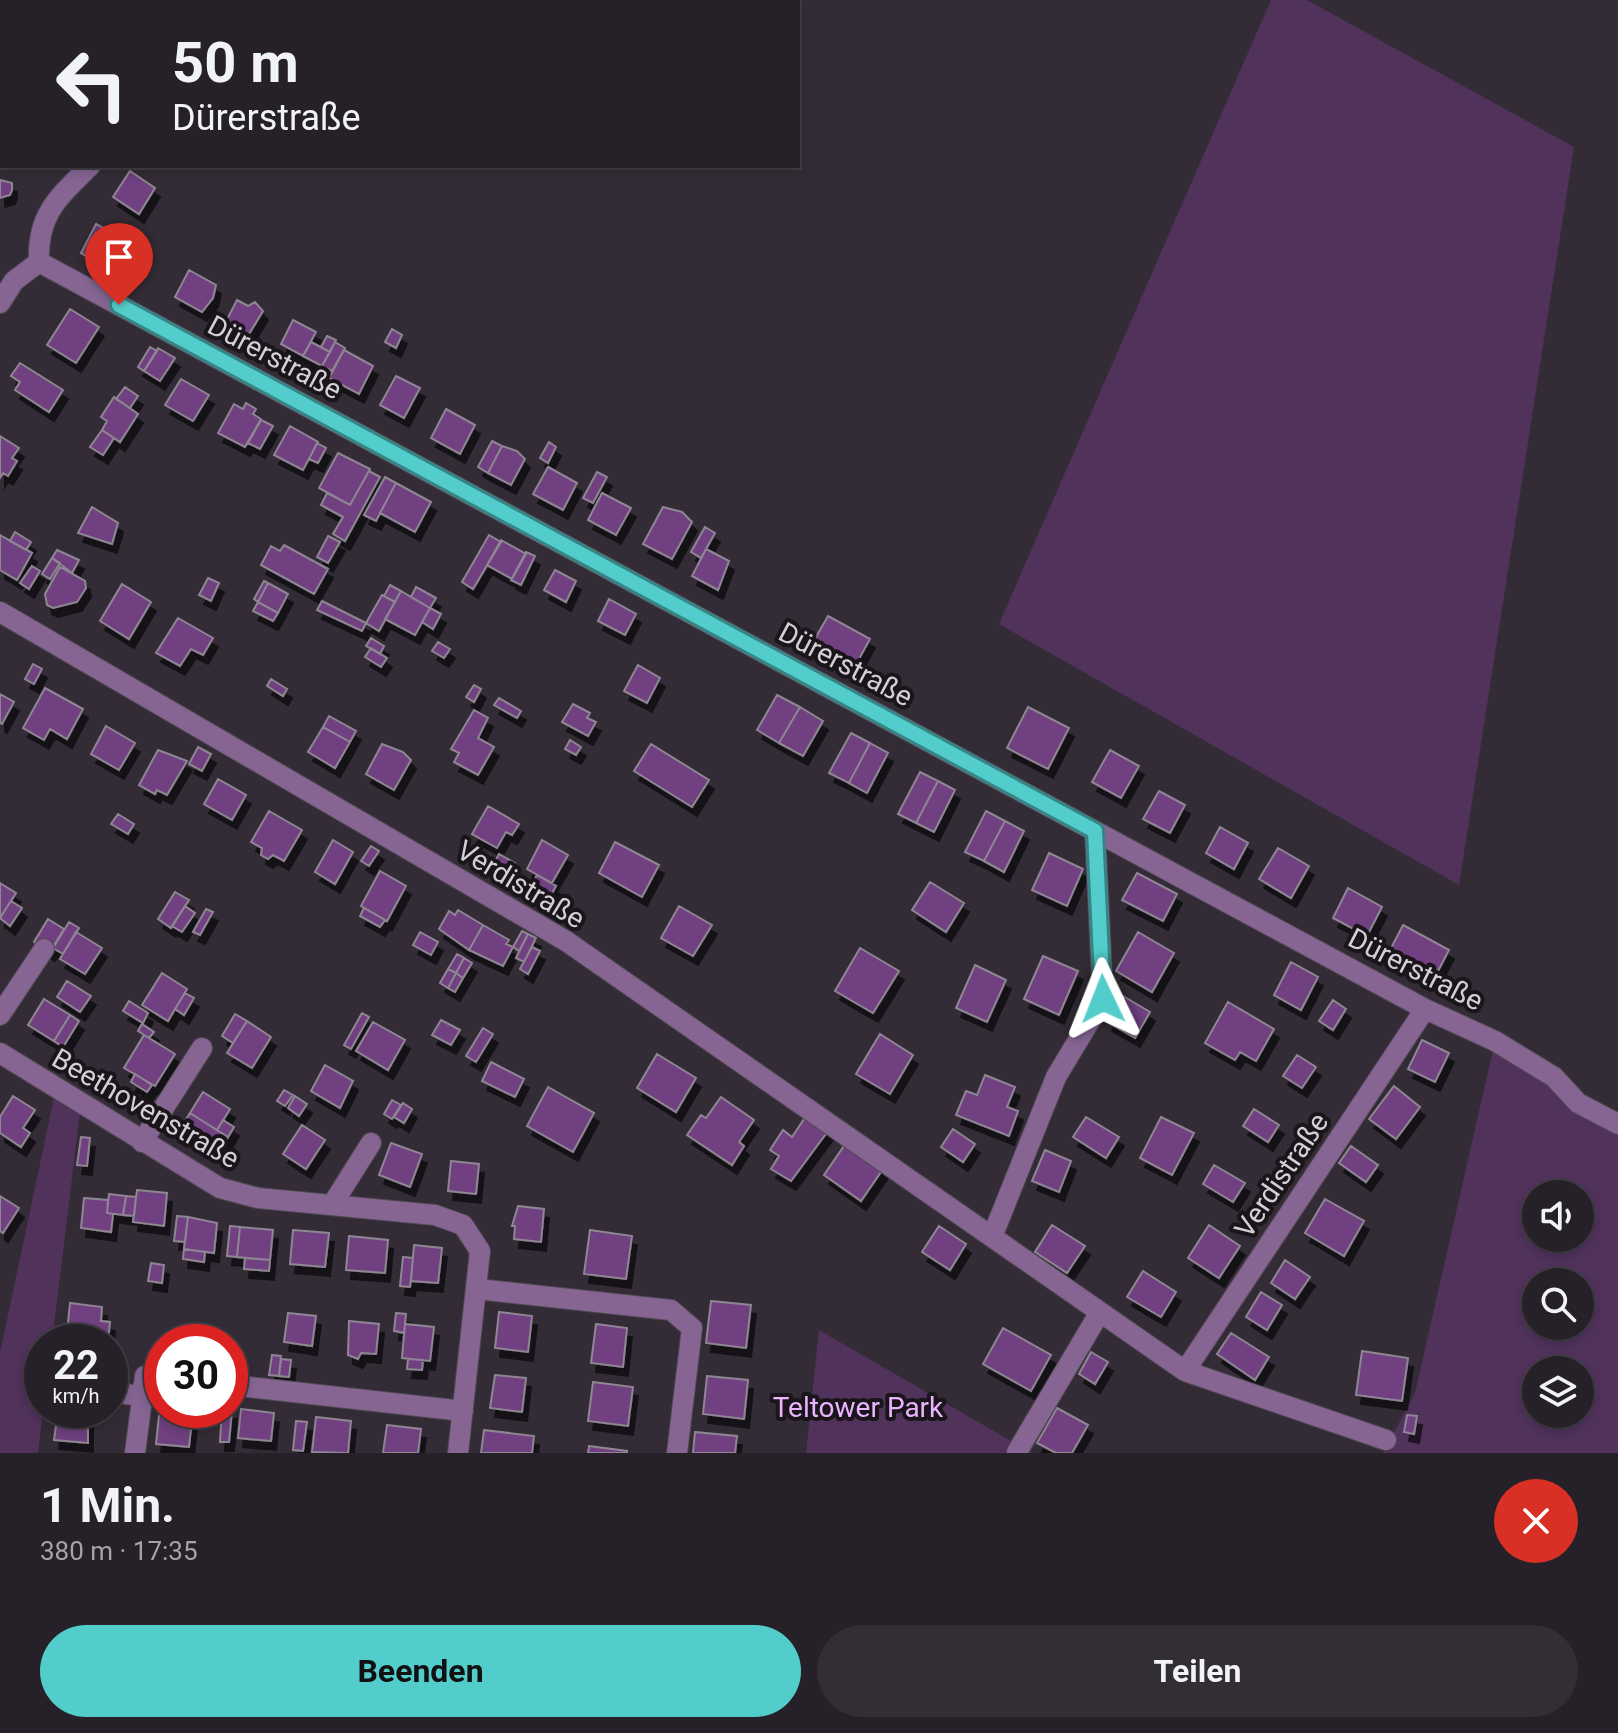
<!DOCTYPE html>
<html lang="de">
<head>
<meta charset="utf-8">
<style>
	:root { --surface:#262128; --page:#322e34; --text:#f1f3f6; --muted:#a4a3a8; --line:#423e45; --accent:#53cdcb }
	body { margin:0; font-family:Roboto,sans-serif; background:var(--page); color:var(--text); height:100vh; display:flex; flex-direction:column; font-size:30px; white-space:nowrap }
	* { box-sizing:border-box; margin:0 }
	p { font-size:26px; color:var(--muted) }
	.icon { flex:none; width:44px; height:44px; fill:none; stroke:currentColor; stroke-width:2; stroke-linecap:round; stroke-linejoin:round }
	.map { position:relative; height:1453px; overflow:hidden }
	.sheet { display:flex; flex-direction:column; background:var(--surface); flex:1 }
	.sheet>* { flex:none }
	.top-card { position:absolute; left:0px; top:0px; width:800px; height:168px; box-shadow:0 4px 12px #0003,0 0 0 2px var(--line); background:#262128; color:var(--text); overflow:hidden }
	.controls { position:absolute; left:1522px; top:1180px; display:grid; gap:16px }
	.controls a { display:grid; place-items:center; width:72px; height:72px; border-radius:50%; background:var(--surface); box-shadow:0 4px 12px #0003,0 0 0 2px var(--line); font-size:40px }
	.speed { position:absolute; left:24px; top:1324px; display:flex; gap:16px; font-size:40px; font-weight:700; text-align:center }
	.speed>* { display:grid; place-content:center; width:104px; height:104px; border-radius:50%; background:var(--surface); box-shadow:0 4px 12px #0003,0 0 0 2px var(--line); line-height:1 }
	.speed small { font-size:20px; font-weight:400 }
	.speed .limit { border:12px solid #d22; background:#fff; color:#111 }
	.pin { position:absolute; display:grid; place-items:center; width:68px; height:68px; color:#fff; margin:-82px -34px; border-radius:50% 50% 50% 0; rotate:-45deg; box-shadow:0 0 8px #0007 }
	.pin .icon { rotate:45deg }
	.me { position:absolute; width:88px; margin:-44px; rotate:358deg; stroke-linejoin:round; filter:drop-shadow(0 0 6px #0008) }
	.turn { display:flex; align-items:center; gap:28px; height:168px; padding:0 40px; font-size:36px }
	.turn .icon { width:104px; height:104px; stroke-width:2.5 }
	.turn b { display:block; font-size:56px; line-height:68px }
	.round { display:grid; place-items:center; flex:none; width:84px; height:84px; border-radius:42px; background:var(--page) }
	.headline { display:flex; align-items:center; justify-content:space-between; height:136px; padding:0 40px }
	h1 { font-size:48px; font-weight:700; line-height:60px }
	.action { display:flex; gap:16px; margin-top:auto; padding:16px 40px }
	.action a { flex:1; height:92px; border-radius:48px; background:var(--accent); color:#111; font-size:32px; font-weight:700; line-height:92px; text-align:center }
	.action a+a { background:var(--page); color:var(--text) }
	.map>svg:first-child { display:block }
	.green { fill:#50325b; fill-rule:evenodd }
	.building { fill:#703f81; stroke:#8e8692; stroke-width:2; filter:url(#shadow) }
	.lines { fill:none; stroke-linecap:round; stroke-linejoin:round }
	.minor-casing { stroke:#504953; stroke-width:22 }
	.minor { stroke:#866593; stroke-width:20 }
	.route-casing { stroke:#368584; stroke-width:20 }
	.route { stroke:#53cdcb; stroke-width:14 }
	.labels { text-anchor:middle; stroke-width:8; stroke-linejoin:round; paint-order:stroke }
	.street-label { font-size:28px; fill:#d4cfd6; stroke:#19151a }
	.park-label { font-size:28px; fill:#eab3fe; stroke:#19151a }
</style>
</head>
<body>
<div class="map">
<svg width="1618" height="1453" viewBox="0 0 1618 1453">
	<defs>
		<filter id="shadow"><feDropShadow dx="5" dy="9" stdDeviation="0" flood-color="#0009"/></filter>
	</defs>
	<rect width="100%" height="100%" fill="#332c36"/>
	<path class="green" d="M1271,0h36l267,147 -115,738 -460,-261z
		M1495,1041l123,83v329h-235l32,-60zM1536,1194h44v44h-44zM1536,1282h44v44h-44zM1536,1370h44v44h-44z
		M56,1088l25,16 -29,238h-10l1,68 -5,43h-38v-100z
		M819,1330l213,123h-226z"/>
	<path class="building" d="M130,171l25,17 -16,26 -26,-17z
		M0,180l12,3v7l-2,5 -10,3z
		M96,224l23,12 -4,8 9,5 -9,17 -10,-5 -2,5 -22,-13z
		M189,270l27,15 -3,13 -11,14 -27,-15z
		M237,300l11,6 7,-4 8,9 -17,28 -23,-12z
		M70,309l29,18 -23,36 -29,-18z
		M293,320l23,12 -13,24 -22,-12z
		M392,329l10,6 -6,13 -11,-6z
		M327,336l9,4 -6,12 -9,-5z
		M311,342l19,10 -8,14 -19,-10z
		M335,342l10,6 -13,23 -10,-5z
		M150,347l7,4 -13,20 -6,-4z
		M158,348l17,10 -15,23 -16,-10z
		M344,350l29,16 -14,28 -30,-16z
		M20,363l43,27 -14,22 -34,-22 5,-8 -9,-6z
		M396,376l24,12 -16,30 -24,-13z
		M181,379l28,16 -16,26 -28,-16z
		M125,387l13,9 -8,12 -14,-9z
		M114,397l24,17 -18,28 -18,-12 5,-9 -6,-4z
		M246,403l10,6 -3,5 8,5 -16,28 -27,-14 16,-29 9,5z
		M446,409l29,16 -15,29 -29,-16z
		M261,420l12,6 -13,23 -12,-6z
		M290,426l28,16 -15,28 -29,-15z
		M102,430l12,8 -11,17 -13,-8z
		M0,436l19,12 -7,10 5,3 -9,15 -5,-3 -3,5z
		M492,441l10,5 -14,27 -10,-6z
		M549,442l7,5 -8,16 -8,-5z
		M317,443l9,5 -8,15 -9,-4z
		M502,446l15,5 8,8 -14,26 -23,-12z
		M338,453l32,16 -20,36 -31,-17z
		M548,467l29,16 -14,27 -30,-16z
		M369,471l11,6 -35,64 -12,-7 10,-17 -22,-12 6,-12 23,12z
		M597,472l10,5 -14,26 -10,-5z
		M385,477l11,6 -20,38 -12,-6z
		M396,483l35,19 -16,30 -35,-19z
		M602,493l29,15 -15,27 -28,-15z
		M92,507l26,16 -6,21 -34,-11z
		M663,507l19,5 10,10 -20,37 -29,-15z
		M705,527l10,6 -14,25 -10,-6z
		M15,532l16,10 -5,8 -16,-9z
		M0,535l32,18 -15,27 -17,-10z
		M489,535l12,7 -28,47 -11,-7z
		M328,536l12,6 -12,21 -11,-6z
		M501,540l25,14 -14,25 -25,-14z
		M284,545l44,24 -14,25 -53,-29 10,-19 9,5z
		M706,549l23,12 -11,29 -26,-14z
		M57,550l22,10 -7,13 -20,-15z
		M526,552l9,4 -14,29 -10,-5z
		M52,558l8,5 -10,16 -8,-5z
		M32,566l8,5 -11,18 -9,-6z
		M60,567l25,14 1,7 -9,14 -24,6 -6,-3 -2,-11z
		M555,570l21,11 -10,21 -22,-12z
		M208,578l11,5 -8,18 -12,-6z
		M264,581l4,2 -10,19 -4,-3z
		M268,583l20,11 -10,19 -20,-11z
		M122,584l29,18 -22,37 -29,-18z
		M390,585l11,6 -6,11 -11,-6z
		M416,587l20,11 -6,10 -19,-11z
		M401,591l29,17 -15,27 -30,-16z
		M382,595l13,7 -16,29 -13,-8z
		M609,599l27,15 -11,21 -27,-14z
		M322,601l44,22 -4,8 -45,-21z
		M258,602l20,11 -5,8 -20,-10z
		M430,608l11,6 -8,15 -11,-7z
		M828,616l42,23 -16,29 -42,-24z
		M178,618l35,20 -10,17 -12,-6 -11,17 -24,-13z
		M371,638l13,8 -4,8 -14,-8z
		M438,642l12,7 -6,9 -12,-7z
		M371,648l16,10 -6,9 -16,-10z
		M33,664l9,5 -8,15 -9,-5z
		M638,665l22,13 -13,25 -23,-12z
		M271,679l16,10 -4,7 -16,-10z
		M474,685l7,4 -7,13 -8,-5z
		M45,688l38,21 -16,30 -17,-10 -6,11 -21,-12z
		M0,694l14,8 -12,22 -2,-1z
		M777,695l23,12 -21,36 -22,-13z
		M499,698l22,13 -4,7 -23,-13z
		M573,704l17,9 -3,5 9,4 -8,14 -26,-14z
		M800,707l23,14 -20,35 -24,-13z
		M1028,707l41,21 -21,41 -41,-21z
		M474,710l14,8 -10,20 16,9 -16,28 -24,-13 5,-9 -8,-4z
		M329,716l27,15 -6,11 -27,-15z
		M106,726l29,17 -16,27 -28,-16z
		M323,727l27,15 -15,26 -27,-16z
		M851,733l19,10 -21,40 -20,-10z
		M570,740l11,7 -5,8 -11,-6z
		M870,743l18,10 -21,40 -18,-10z
		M382,744l21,8 8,8 -17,30 -28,-16z
		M651,744l58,36 -17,27 -58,-36z
		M198,747l13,7 -9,17 -13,-7z
		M158,750l29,11 -20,34 -10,-5 -2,4 -16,-9z
		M1110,750l29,16 -18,32 -29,-16z
		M920,772l18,9 -22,42 -18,-9z
		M218,779l28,16 -14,25 -28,-16z
		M938,781l17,9 -21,42 -18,-9z
		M1159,791l26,14 -15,28 -27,-14z
		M488,806l31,18 -7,11 -6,-3 -9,16 -25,-14z
		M269,811l33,19 -18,31 -11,-6 -5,4 -7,-4 1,-7 -11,-6z
		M986,811l19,10 -21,40 -19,-9z
		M118,814l16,10 -6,10 -17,-10z
		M1005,821l19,10 -20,41 -20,-11z
		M1220,827l28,16 -14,26 -28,-16z
		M333,840l20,12 -18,32 -20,-12z
		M542,840l26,15 -16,28 -25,-14z
		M615,842l44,23 -17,32 -43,-24z
		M371,846l8,5 -10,15 -8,-5z
		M1278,848l31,18 -18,32 -32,-19z
		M1049,853l34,16 -16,37 -35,-16z
		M499,854l16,9 -8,13 -15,-9z
		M380,871l26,15 -19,35 -26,-15z
		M1137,873l40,21 -14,27 -41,-21z
		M537,875l19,11 -8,15 -20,-10z
		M930,882l34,21 -18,29 -34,-22z
		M0,883l16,10 -16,25z
		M1348,888l34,19 -15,29 -34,-18z
		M175,892l14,8 -18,28 -13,-9z
		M11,901l11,7 -12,18 -10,-8z
		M185,906l10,7 -13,19 -10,-6z
		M679,906l33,19 -19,31 -32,-18z
		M364,908l21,12 -5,7 -20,-11z
		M206,909l7,3 -13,23 -7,-3z
		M458,910l25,15 -14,25 -30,-21 10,-18 6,4z
		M48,919l16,10 -14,23 -16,-10z
		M69,922l10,6 -16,26 -10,-6z
		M483,925l26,15 -3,4 7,3 -10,19 -34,-16z
		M1403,925l46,25 -14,27 -46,-25z
		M522,931l6,3 -9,17 -6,-4z
		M76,932l26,16 -17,26 -25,-15z
		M420,932l18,10 -7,13 -18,-10z
		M1138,932l36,21 -22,39 -36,-21z
		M528,934l8,4 -12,24 -8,-4z
		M532,947l8,4 -12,23 -8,-5z
		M860,948l39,23 -26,42 -38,-22z
		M457,954l7,4 -8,15 -8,-4z
		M1043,956l35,15 -19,44 -35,-16z
		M464,958l8,5 -9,15 -7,-5z
		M1291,962l27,15 -17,33 -27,-15z
		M975,965l31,15 -19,42 -31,-14z
		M448,969l8,4 -8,15 -8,-5z
		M162,973l25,16 -19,32 -26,-16z
		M456,973l7,5 -8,14 -7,-4z
		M67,981l24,15 -11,16 -23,-15z
		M185,993l9,5 -10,17 -9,-6z
		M1123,996l27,16 -15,26 -28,-16z
		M44,999l26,16 -16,26 -26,-16z
		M1333,1000l13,9 -13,21 -14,-9z
		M129,1001l19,12 -5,10 -20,-12z
		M1228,1002l46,27 -18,32 -16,-9 -5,8 -30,-17z
		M362,1013l7,4 -18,32 -7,-4z
		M235,1014l12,7 -14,22 -11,-7z
		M70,1015l9,6 -16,26 -9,-6z
		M441,1020l19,10 -9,15 -19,-10z
		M247,1021l24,16 -19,31 -25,-15z
		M373,1022l32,18 -17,30 -32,-19z
		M142,1024l12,8 -5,6 -11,-7z
		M483,1028l10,6 -17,28 -10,-6z
		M880,1034l33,21 -23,39 -34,-20z
		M144,1035l31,19 -20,32 -31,-18z
		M1422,1040l27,13 -14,29 -27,-13z
		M657,1054l39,24 -20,34 -39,-24z
		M1297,1055l19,12 -14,21 -19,-12z
		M491,1062l33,17 -9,18 -33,-16z
		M325,1065l28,16 -13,27 -29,-17z
		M135,1074l17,11 -5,7 -16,-10z
		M985,1075l30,12 -8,20 11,4 -9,25 -53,-21 10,-24 11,4z
		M1394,1086l26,21 -24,32 -27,-20z
		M548,1087l46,26 -21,39 -46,-26z
		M284,1090l9,5 -8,11 -8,-5z
		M203,1092l27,17 -13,21 -27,-17z
		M13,1096l22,14 -12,18 7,5 -9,14 -21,-14v-16z
		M295,1096l12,8 -8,12 -11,-8z
		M721,1097l33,23 -15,22 5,4 -12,19 -45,-30 14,-20 5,3z
		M392,1100l9,5 -9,14 -8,-5z
		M403,1103l9,6 -8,14 -10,-6z
		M1254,1109l25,16 -11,17 -25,-16z
		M190,1113l38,24 -9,16 -39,-24z
		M806,1116l22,15 -37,50 -20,-12 8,-13 -9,-6 13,-20 9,7z
		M1086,1117l33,20 -13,21 -33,-21z
		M1161,1117l33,16 -22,42 -32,-17z
		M223,1120l11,7 -6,10 -11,-7z
		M302,1125l23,15 -19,29 -23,-15z
		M953,1129l22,15 -12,18 -22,-15z
		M81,1137l9,1 -3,28 -10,-1z
		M391,1143l31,11 -12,33 -31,-12z
		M846,1143l37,26 -22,32 -37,-26z
		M1351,1146l27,19 -12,17 -27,-19z
		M1045,1150l26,11 -12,31 -27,-11z
		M451,1161l28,3 -3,30 -28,-3z
		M1214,1165l31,18 -12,19 -30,-18z
		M137,1190l30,3 -3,33 -31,-4z
		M109,1194l17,2 -3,19 -16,-2z
		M0,1196l19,12 -16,25 -3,-2z
		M126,1196l10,1 -2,19 -11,-1z
		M84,1198l24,2 -1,13 6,1 -2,18 -30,-4z
		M1325,1199l39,22 -20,35 -39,-23z
		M518,1206l26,3 -3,33 -27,-3 1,-13h-3z
		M177,1216l11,1 -3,25 -11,-1z
		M188,1217l29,6 -3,30 -30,-4z
		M1052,1225l33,21 -18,27 -32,-21z
		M1209,1225l31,21 -21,32 -31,-20z
		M230,1226l10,1 -3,30 -10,-1z
		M939,1226l27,18 -16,26 -28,-18z
		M240,1227l33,3 -3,30 -33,-3z
		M293,1230l36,3 -4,34 -35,-3z
		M590,1230l42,6 -6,43 -42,-5z
		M349,1236l39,4 -3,33 -39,-3z
		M414,1245l28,3 -4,35 -27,-2z
		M184,1249l21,3 -1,10 -21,-3z
		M403,1257l10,1 -3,29 -10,-1z
		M245,1258l25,2 -1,11 -25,-2z
		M1285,1260l25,17 -15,22 -24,-16z
		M151,1263l13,2 -2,18 -14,-2z
		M1143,1271l33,21 -15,25 -34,-20z
		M1261,1292l21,13 -15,25 -21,-13z
		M711,1301l40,4 -5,43 -40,-5z
		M70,1303l32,4 -1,14 9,1 -2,20h-42z
		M499,1312l33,4 -4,36 -33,-4z
		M288,1313l28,3 -4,30 -28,-4z
		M396,1313l10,1 -2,19 -10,-2z
		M349,1321l30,3 -3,30 -15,-1 -3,6 -10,-4z
		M405,1324l29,3 -4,34 -28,-3z
		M596,1324l31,4 -4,39 -32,-4z
		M1003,1328l48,27 -20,36 -48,-27z
		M1231,1333l38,24 -14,23 -38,-26z
		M1362,1351l46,7 -6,43 -46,-6z
		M1091,1352l17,10 -13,22 -16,-10z
		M272,1355l9,1 -2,20 -10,-1z
		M281,1359l10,1 -2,17 -10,-1z
		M408,1359l15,1 -1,10 -15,-1z
		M495,1375l31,3 -4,34 -32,-4z
		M707,1376l41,4 -4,39 -41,-5z
		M593,1382l40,5 -5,39 -40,-5z
		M160,1406l2,4h31l-4,37 -33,-3z
		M1057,1408l31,17 -16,28h-16l-19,-10z
		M241,1409l33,4 -3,28 -33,-3z
		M58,1410l30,3v30l-34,-3z
		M222,1410h10l-3,32h-9z
		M1407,1415l10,1 -3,18 -10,-2z
		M316,1417l35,4 -3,32 -36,-1z
		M296,1421l11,1 -4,29 -10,-1z
		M387,1425l34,4 -3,24h-35z
		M484,1430l50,6 -2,17h-51z
		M695,1432l42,4 -2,17h-42z
		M589,1446l38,5v2h-39z"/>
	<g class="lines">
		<g class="minor-casing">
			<path id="minor" d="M120,2l7,-2
				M175,2l1,-2
				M0,33l2,-1
				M39,262l1386,747 70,32 59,36 24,26 40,21
				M39,262c-2,-48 19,-64 51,-96
				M0,303l14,-22 25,-19
				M0,612l566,329 619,430 240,-362
				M0,1015l44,-66
				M0,1053l220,135 38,10 177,17 28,10 17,26 -22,202
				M142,1142l60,-94
				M332,1205l39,-62
				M992,1237l64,-160 47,-78 -8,-168
				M477,1289l194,21 21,18 -15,125
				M1185,1371l201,69
				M230,1385l233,26
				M110,1392l32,4
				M1017,1452l83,-140
				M135,1453l10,-77 17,2"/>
		</g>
		<use href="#minor" class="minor"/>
	</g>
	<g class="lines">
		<g class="route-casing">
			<path id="route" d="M119,305l976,526 8,168"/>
		</g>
		<use href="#route" class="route"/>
	</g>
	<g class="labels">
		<g class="street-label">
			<text transform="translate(275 357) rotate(28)" y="10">Dürerstraße</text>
			<text transform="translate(846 664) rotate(28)" y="10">Dürerstraße</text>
			<text transform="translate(521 884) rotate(31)" y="10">Verdistraße</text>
			<text transform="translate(1416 969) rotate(27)" y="10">Dürerstraße</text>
			<text transform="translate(146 1108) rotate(30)" y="10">Beethovenstraße</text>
			<text transform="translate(1281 1175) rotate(-56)" y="10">Verdistraße</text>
		</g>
		<g class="park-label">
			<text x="858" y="1417">Teltower Park</text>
		</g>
	</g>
</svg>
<div class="controls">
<a><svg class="icon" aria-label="sound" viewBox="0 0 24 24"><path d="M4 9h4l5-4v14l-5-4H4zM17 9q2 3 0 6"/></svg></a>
<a><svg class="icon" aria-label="search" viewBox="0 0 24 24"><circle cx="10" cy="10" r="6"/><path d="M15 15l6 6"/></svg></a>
<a><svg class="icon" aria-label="layers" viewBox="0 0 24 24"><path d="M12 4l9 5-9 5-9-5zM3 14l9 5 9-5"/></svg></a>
</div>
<div class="speed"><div>22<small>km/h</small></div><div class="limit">30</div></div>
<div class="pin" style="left:119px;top:305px;background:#d93025"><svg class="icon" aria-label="arrive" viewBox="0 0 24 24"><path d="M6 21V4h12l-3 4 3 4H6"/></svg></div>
<svg class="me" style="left:1103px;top:999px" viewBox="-20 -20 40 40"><path d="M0-17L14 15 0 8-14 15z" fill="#53cdcb" stroke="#fff" stroke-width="4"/></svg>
<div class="top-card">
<div class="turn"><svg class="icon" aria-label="left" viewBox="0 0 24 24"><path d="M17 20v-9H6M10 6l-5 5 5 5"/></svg><div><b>50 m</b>Dürerstraße</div></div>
</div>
</div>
<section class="sheet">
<div class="headline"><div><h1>1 Min.</h1><p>380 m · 17:35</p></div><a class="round" style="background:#d93025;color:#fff"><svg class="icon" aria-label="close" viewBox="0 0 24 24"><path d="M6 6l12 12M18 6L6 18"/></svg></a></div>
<div class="action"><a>Beenden</a><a>Teilen</a></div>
</section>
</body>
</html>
